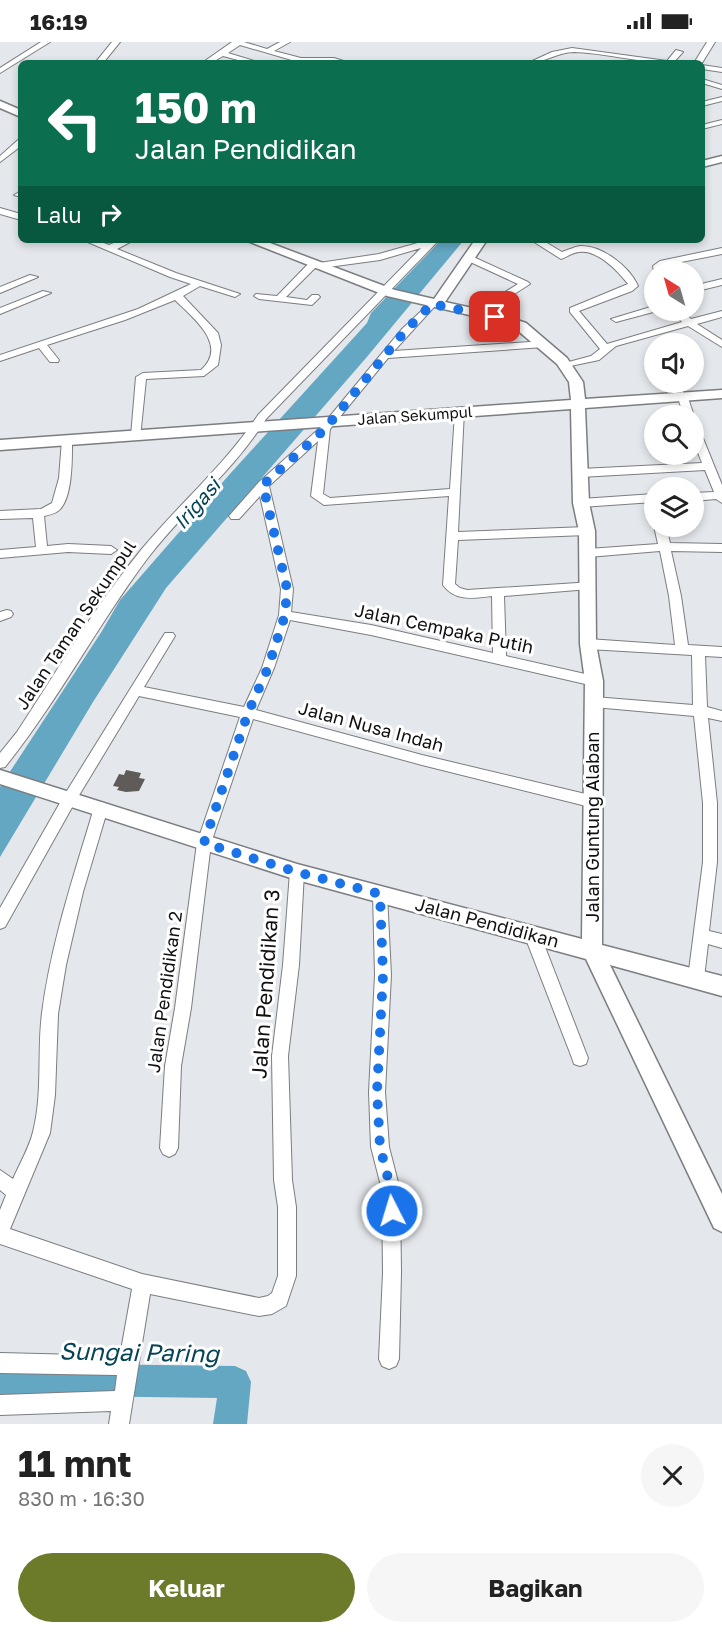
<!DOCTYPE html>
<html lang="id">
<head>
<meta charset="utf-8">
<style>
	:root { --surface:#fff; --page:#f6f6f6; --text:#222; --muted:#767676; --accent:#6b7b29 }
	body { margin:0; font-family:"Golos Text",sans-serif; background:var(--page); color:var(--text); height:100vh; display:flex; flex-direction:column; font-size:22px; white-space:nowrap }
	* { box-sizing:border-box; margin:0 }
	p { font-size:20px; color:var(--muted) }
	.icon { flex:none; width:33px; height:33px; fill:none; stroke:currentColor; stroke-width:2; stroke-linecap:round; stroke-linejoin:round }
	.map { position:relative; height:1382px; overflow:hidden }
	.side { display:flex; flex-direction:column; background:var(--surface); flex:1 }
	.side>* { flex:none }
	.banner { position:absolute; left:18px; top:18px; width:687px; height:183px; border-radius:9px; box-shadow:0 3px 9px #0003; background:#0b6e4f; color:#fff; overflow:hidden }
	.needle { width:39px; rotate:323deg }
	.fabs { position:absolute; left:644px; top:219px; display:grid; gap:12px }
	.fabs a { display:grid; place-items:center; width:60px; height:60px; border-radius:50%; background:var(--surface); box-shadow:0 3px 9px #0003; font-size:30px }
	.pin { position:absolute; display:grid; place-items:center; width:51px; height:51px; color:#fff; margin:-26px; border-radius:12px; box-shadow:0 3px 9px #0006 }
	.me { position:absolute; width:66px; margin:-33px; rotate:355deg; stroke-linejoin:round; filter:drop-shadow(0 0 4px #0008) }
	.turn { display:flex; align-items:center; gap:21px; height:126px; padding:0 18px; font-size:27px }
	.turn .icon { width:78px; height:78px; stroke-width:2.5 }
	.turn b { display:block; font-size:42px; line-height:51px }
	.then { display:flex; align-items:center; height:57px; padding:0 18px; background:#0003; gap:12px; font-size:22px }
	.round { display:grid; place-items:center; flex:none; width:63px; height:63px; border-radius:32px; background:var(--page) }
	.summary { display:flex; align-items:center; justify-content:space-between; height:102px; padding:0 18px }
	h1 { font-size:36px; font-weight:700; line-height:45px }
	.primary-button { display:flex; gap:12px; margin-top:auto; padding:12px 18px }
	.primary-button a { flex:1; height:69px; border-radius:36px; background:var(--accent); color:#fff; font-size:24px; font-weight:700; line-height:69px; text-align:center }
	.primary-button a+a { background:var(--page); color:var(--text) }
	.status { display:flex; justify-content:space-between; align-items:center; height:42px; padding:0 30px; background:var(--surface); direction:ltr }
	.status svg { height:16px; fill:currentColor }
	.map>svg:first-child { display:block }
	.water { fill:#63a7c2 }
	.lines { fill:none; stroke-linecap:round; stroke-linejoin:round }
	.river { fill:#63a7c2; fill-rule:evenodd }
	.building { fill:#5e5b58 }
	.street-casing { stroke:#7b7d81; stroke-width:2 }
	.secondary-casing { stroke:#7b7d81; stroke-width:3 }
	.street { fill:#fff; fill-rule:evenodd }
	.secondary { fill:#fff; fill-rule:evenodd }
	.route { stroke:#1a73e8; stroke-width:10; stroke-dasharray:0 18 }
	.labels { text-anchor:middle; stroke-width:6; stroke-linejoin:round; paint-order:stroke }
	.far-street-label { font-size:15px; fill:#101012; stroke:#fff }
	.street-label { font-size:18px; fill:#101012; stroke:#fff }
	.water-label { font-size:20px; font-style:italic; fill:#054457; stroke:#fff }
	.near-street-label { font-size:21px; fill:#101012; stroke:#fff }
	.near-water-label { font-size:24px; font-style:italic; fill:#054457; stroke:#fff }
</style>
</head>
<body>
<div class="status"><b>16:19</b><svg viewBox="0 0 49 12"><path d="M0 12V9h3v3zM5 12V6h3v6zM10 12V3h3v9zM15 12V0h3v12zM26 1h20v11H26zM47 4h2v5h-2z"/></svg></div>
<div class="map">
<svg width="722" height="1382" viewBox="0 0 722 1382">
	<rect width="100%" height="100%" fill="#e4e7eb"/>
	<path class="water" d="M441,198h23l-98,118 -200,230 -73,114 -93,155v-70l102,-156 18,-31 109,-125 138,-152 4,-10z"/>
	<g class="lines">
		<path class="river" d="M0,1321l235,3 11,5 5,11 -4,42h-34l4,-26 -217,-3z"/>
	</g>
	<path class="building" d="M126,728l15,3 -2,5 6,1 -6,12 -13,1 -9,-2 2,-3 -6,-1 6,-12 5,1z"/>
	<g class="lines">
		<g class="street-casing">
			<path id="street" d="M41,0h9l-50,31v-5z
				M112,0h8l-17,21h-8z
				M232,0h12l23,7 13,-7h10l-16,9 27,7h33l16,5 -55,-2 -55,-16 -12,8 33,10h-12l-26,-7 -12,7h-9z
				M707,0h8l-13,21h-8z
				M572,6l95,13 9,-11 7,2 -10,11c-33,0 -66,-10 -99,-11 -16,0 -30,11 -46,11l24,-11z
				M702,23l20,3v4l-20,-3z
				M702,37l20,6v4l-20,-6z
				M722,55v4l-20,5v-4z
				M722,78v4l-20,5v-4z
				M18,98h3v6l-21,16v-6z
				M21,149v6l-7,-2z
				M0,166l21,6v6l-21,-6z
				M83,198h13l13,5 12,-5h13l-17,9 59,24 64,21 -5,3 -35,-11 -17,10 35,37 3,12 -3,20 -14,11 -58,3 -6,59h-8l-1,-2 5,-59 7,-4 58,-3c28,-25 -8,-52 -26,-70l-50,20 -78,25 12,15 -1,2h-8l-11,-14 -39,13v-6l138,-46 53,-25 -21,-7z
				M428,198h11l-173,179c-32,52 -82,91 -119,140 -50,67 -89,142 -142,208l-5,1v-15l17,-21c40,-61 78,-126 124,-182 38,-46 84,-85 117,-135l163,-167 -41,12 -59,8 -4,-2 -31,31 21,3 5,-5h6l2,2 -8,8 -53,-6 -5,-3 2,-2 21,2 34,-35 8,2 60,-9z
				M531,198h11l20,12c6,-2 12,-5 18,-6 22,-1 50,21 58,40l-6,5 -53,20 28,33 75,-22 -11,-12h10l10,9 31,-8v6l-25,7 25,16v7l-34,-21 -72,20 -17,14 -38,8v-4l30,-8 9,-7 -30,-37v-4l58,-24c-10,-13 -30,-34 -48,-32 -7,0 -13,5 -19,7z
				M722,206v6l-56,11 -3,2 1,5h-10l-1,-6 7,-5z
				M469,213l59,27 2,2 -49,31h-6v-4l43,-27 -52,-24 -2,-2z
				M30,233l8,2 -38,16v-6z
				M722,237v6l-29,7v-6z
				M43,249l8,2 -51,21v-6z
				M432,259l5,3 -2,2 -41,45 150,-10 5,3 -5,3 -156,11 -58,71 -7,65 7,4 120,-9 5,-76 5,-3 4,1 -6,121 129,-5 6,4 -6,4 -129,5 -3,44 5,4 7,2 126,-8 2,3 -2,3 -4,1 -85,7 2,60 88,20 7,5 -7,5 -223,-51 -81,-15 -16,48 -18,42 166,45 172,41 5,2 2,4 -2,4 -5,2 -172,-43 -169,-46 -42,124 -20,165 -10,58 -3,82 -3,6 -6,3 -6,-3 -3,-6 5,-82 10,-58 22,-165 43,-126 -101,-21 -64,106 -70,125 -5,2v-21l65,-114 100,-161h8l2,3 -31,51 100,20 18,-39 17,-53 2,-26 -21,-93 -21,23h-8l-2,-3 30,-34 62,-55 81,-98zM318,399l-7,55 13,9 125,-9 -6,89c12,17 31,13 49,11l1,57 -122,-28 -80,-13 2,-23 -24,-103z
				M654,264v4l3,1 -41,11 -5,-3z
				M682,350l5,3 7,21 -1,2v-2h-9l-7,-21z
				M693,381l5,3 24,59v18l-6,-4 -23,2v-8l21,-1 -9,-22 -125,7 -6,-4 6,-4 122,-6 -9,-23z
				M67,395l5,3c0,17 1,60 -14,71 -4,3 -9,4 -14,5l3,30 21,-2 43,2 6,4 -6,4 -43,-2 -68,6v-8l36,-3 -3,-29 -33,1v-8l41,-2 11,-6 7,-25 3,-38z
				M654,452v8l-73,5 -6,-4 6,-4z
				M654,484h12l4,17 52,1v8l-51,-1 10,45 7,49 34,2v10l-17,-1 2,51 15,4v10l-14,-3 9,85v59l-8,69 13,3v14l-14,-4 -4,34 -2,5 -6,2 -6,-2 -2,-5 15,-116v-59l-9,-87 -100,-9 -7,-5 7,-5 99,8 -1,-50 -104,-6 -6,-5 6,-5 87,6 -6,-49 -9,-45 -72,6 -6,-4 6,-4 70,-5z
				M7,568l4,1 2,3 -2,3 -11,4v-9z
				M101,760l5,2 2,4 -25,84 -17,73 -8,49 -3,81 -5,38 -40,96 132,45 117,24 9,-2 4,-3 6,-17v-69l-4,-27 -2,-124 11,-91 7,-93 2,-4 5,-2 5,2 2,4 -5,93 -11,91 4,124 4,27v69l-10,30 -14,8 -13,2 -109,-22 -21,130h-20l2,-13 -111,4v-20l115,-4 2,-16 -117,-2v-20l120,3 12,-67 -132,-45v-34l6,-15 -6,-5v-20l13,9c7,-16 16,-31 20,-47 10,-39 4,-80 9,-119 9,-70 32,-138 52,-205l2,-4z
				M380,846l5,1 2,5 4,81 -6,117 4,55 11,43 1,83 -2,86 -3,7 -7,3 -7,-3 -3,-7 4,-86 -1,-83 -11,-43 -2,-55 6,-117 -2,-81 2,-5z
				M532,885l5,2 3,5 48,124 -2,6 -6,2 -6,-2 -2,-6 -48,-124 3,-5z"/>
		</g>
		<g class="secondary-casing">
			<path id="secondary" d="M0,59l21,9v7l-21,-9z
				M722,114v6l-20,5v-6z
				M245,198h17l133,50 39,9 41,-59h12l-42,62 55,12 26,9 41,35 16,24 2,17 137,-9v8l-137,10 4,95 6,28 1,113 7,37 -1,264 120,31v20l-112,-31 112,229v38l-8,-4 -128,-269 -289,-79 -297,-96v-14l297,94 285,75 3,-258 -5,-37 -1,-113 -6,-28 -2,-94 -571,41v-10l571,-40 -2,-18 -12,-18 -41,-35 -25,-9 -104,-24z"/>
		</g>
		<use href="#street" class="street"/>
		<use href="#secondary" class="secondary"/>
	</g>
	<g class="lines">
		<path class="route" d="M392,1169l-1,-21 -11,-43 -3,-55 6,-117 -3,-81 -83,-22 -93,-29 44,-130 20,-45 17,-53 2,-26 -24,-104 62,-56 80,-98 27,-27 63,13"/>
	</g>
	<g class="labels">
		<g class="far-street-label">
			<text transform="translate(415 374) rotate(-4)" y="5">Jalan Sekumpul</text>
		</g>
		<g class="street-label">
			<text transform="translate(76 583) rotate(-56)" y="6">Jalan Taman Sekumpul</text>
			<text transform="translate(444 587) rotate(12)" y="6">Jalan Cempaka Putih</text>
			<text transform="translate(371 685) rotate(15)" y="6">Jalan Nusa Indah</text>
			<text transform="translate(593 785) rotate(-90)" y="6">Jalan Guntung Alaban</text>
			<text transform="translate(487 881) rotate(15)" y="6">Jalan Pendidikan</text>
			<text transform="translate(165 950) rotate(-82)" y="6">Jalan Pendidikan 2</text>
		</g>
		<g class="water-label">
			<text transform="translate(197 462) rotate(-49)" y="7">Irigasi</text>
		</g>
		<g class="near-street-label">
			<text transform="translate(266 942) rotate(-86)" y="7">Jalan Pendidikan 3</text>
		</g>
		<g class="near-water-label">
			<text transform="translate(139 1311) rotate(1)" y="8">Sungai Paring</text>
		</g>
	</g>
</svg>
<div class="fabs">
<a><svg class="needle" viewBox="-14 -14 28 28"><path d="M0-13l5 13h-10z" fill="#e53935"/><path d="M0 13l5-13h-10z" fill="#767676"/></svg></a>
<a><svg class="icon" aria-label="sound" viewBox="0 0 24 24"><path d="M4 9h4l5-4v14l-5-4H4zM17 9q2 3 0 6"/></svg></a>
<a><svg class="icon" aria-label="search" viewBox="0 0 24 24"><circle cx="10" cy="10" r="6"/><path d="M15 15l6 6"/></svg></a>
<a><svg class="icon" aria-label="layers" viewBox="0 0 24 24"><path d="M12 4l9 5-9 5-9-5zM3 14l9 5 9-5"/></svg></a>
</div>
<div class="pin" style="left:495px;top:275px;background:#d93025"><svg class="icon" aria-label="arrive" viewBox="0 0 24 24"><path d="M6 21V4h12l-3 4 3 4H6"/></svg></div>
<svg class="me" style="left:392px;top:1169px" viewBox="-20 -20 40 40"><circle r="17" fill="#1a73e8" stroke="#fff" stroke-width="3"/><path d="M0-11L8 9 0 5-8 9z" fill="#fff"/></svg>
<div class="banner">
<div class="turn"><svg class="icon" aria-label="left" viewBox="0 0 24 24"><path d="M17 20v-9H6M10 6l-5 5 5 5"/></svg><div><b>150 m</b>Jalan Pendidikan</div></div>
<div class="then">Lalu<svg class="icon" aria-label="right" viewBox="0 0 24 24"><path d="M7 20v-9h11M14 6l5 5-5 5"/></svg></div>
</div>
</div>
<section class="side">
<div class="summary"><div><h1>11 mnt</h1><p>830 m · 16:30</p></div><a class="round"><svg class="icon" aria-label="close" viewBox="0 0 24 24"><path d="M6 6l12 12M18 6L6 18"/></svg></a></div>
<div class="primary-button"><a>Keluar</a><a>Bagikan</a></div>
</section>
</body>
</html>
